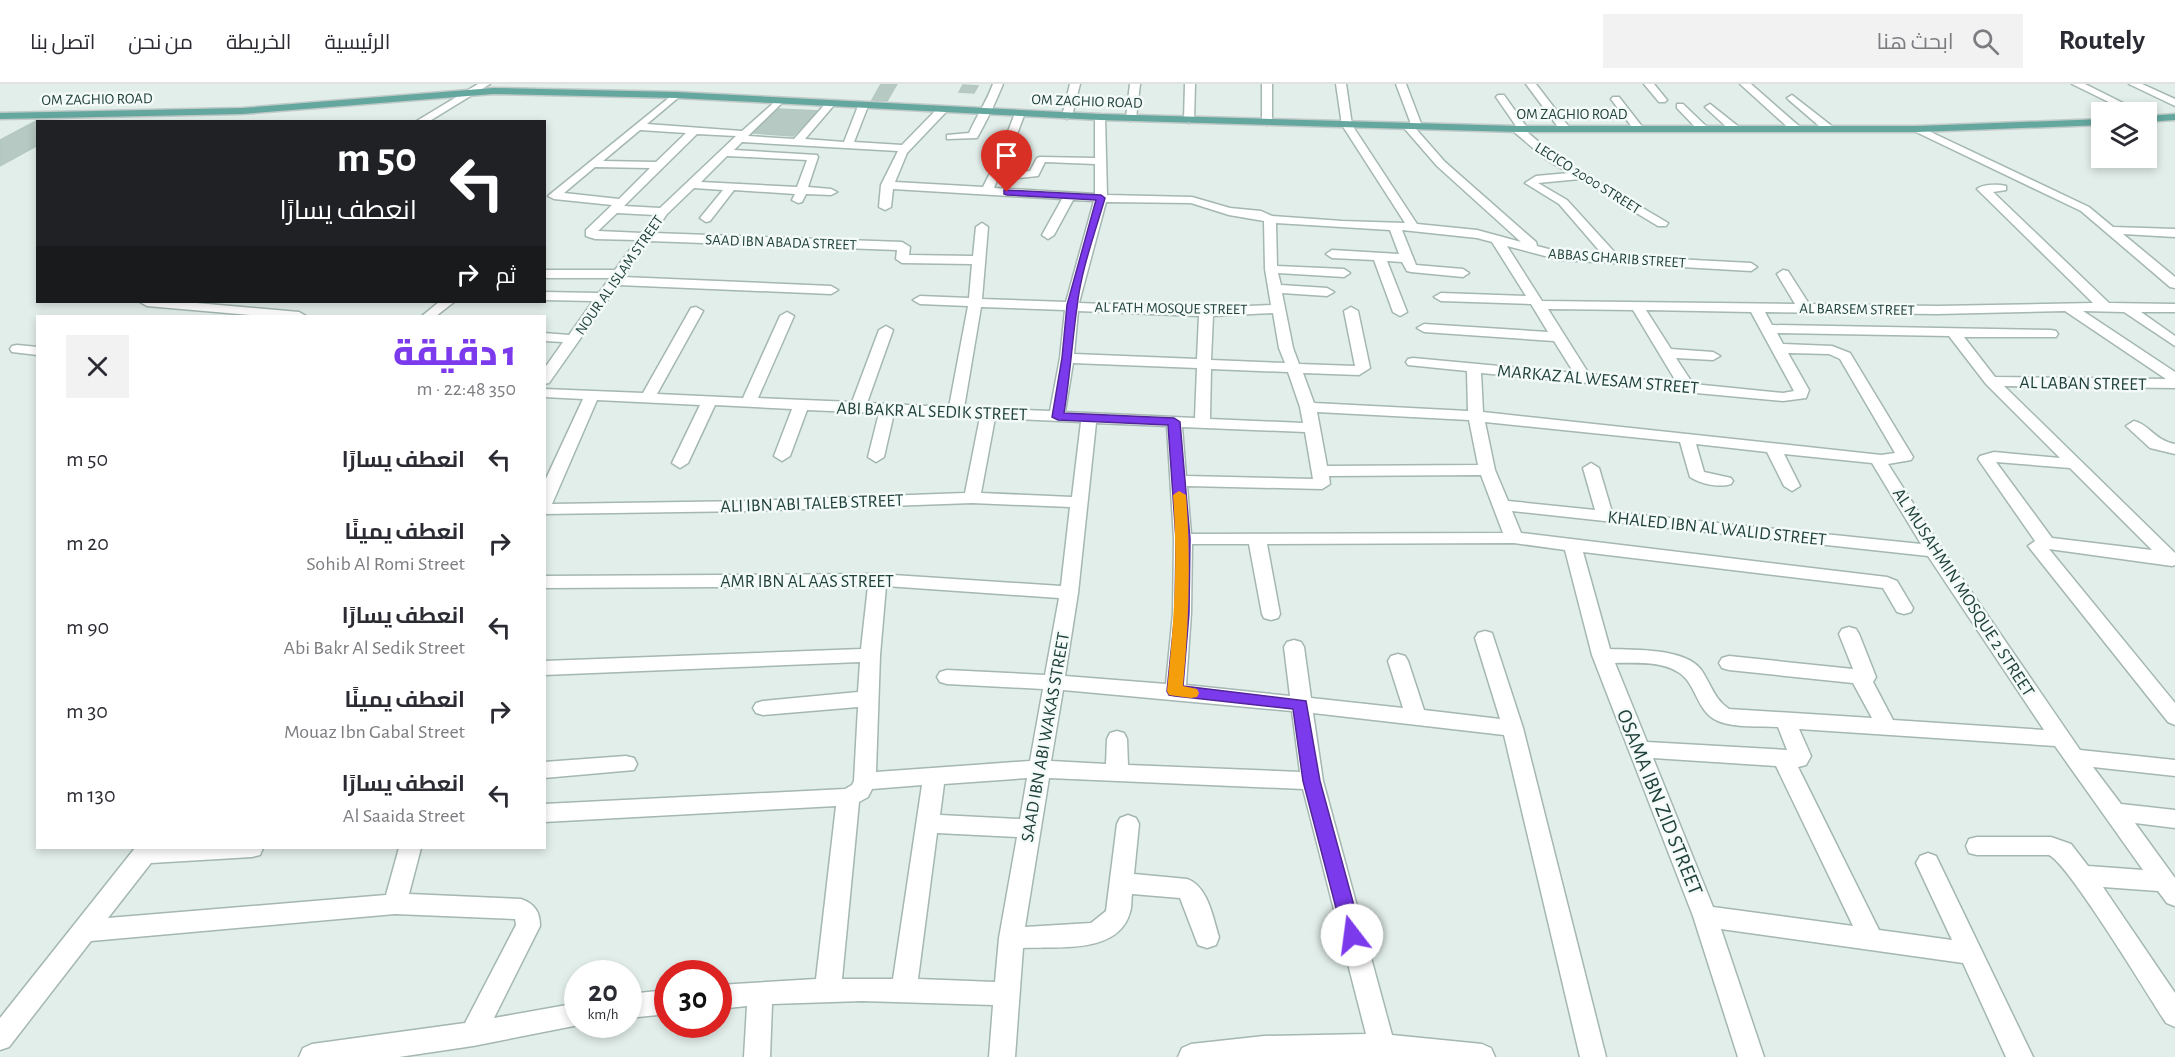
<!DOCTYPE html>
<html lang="ar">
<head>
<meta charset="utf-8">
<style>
	:root { --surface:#fff; --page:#f2f2f3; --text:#2b2b33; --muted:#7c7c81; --line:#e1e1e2; --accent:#7c3aed }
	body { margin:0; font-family:"Alegreya Sans",Cairo,sans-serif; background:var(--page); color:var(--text); direction:rtl; height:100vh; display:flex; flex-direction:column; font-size:22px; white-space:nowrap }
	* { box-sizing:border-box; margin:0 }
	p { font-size:20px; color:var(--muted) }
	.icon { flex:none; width:33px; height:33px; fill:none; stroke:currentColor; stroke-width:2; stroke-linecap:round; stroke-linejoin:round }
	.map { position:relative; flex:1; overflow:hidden; direction:ltr }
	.drawer { position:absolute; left:36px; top:231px; width:510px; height:534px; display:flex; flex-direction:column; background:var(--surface); border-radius:0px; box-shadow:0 3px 9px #0003; direction:rtl }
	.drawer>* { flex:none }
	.hud { position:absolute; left:36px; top:36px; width:510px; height:183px; border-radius:0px; box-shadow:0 3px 9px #0003; direction:rtl; background:#202124; color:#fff; overflow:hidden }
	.controls { position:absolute; left:2091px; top:18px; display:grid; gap:12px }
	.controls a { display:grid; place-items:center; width:66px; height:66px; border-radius:0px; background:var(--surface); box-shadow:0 3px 9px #0003; font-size:30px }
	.speed { position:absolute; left:564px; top:876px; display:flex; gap:12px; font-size:30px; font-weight:700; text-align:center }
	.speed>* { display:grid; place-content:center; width:78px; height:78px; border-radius:50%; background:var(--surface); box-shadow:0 3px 9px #0003; line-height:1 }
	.speed small { font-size:15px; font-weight:400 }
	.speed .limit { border:9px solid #d22; background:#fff; color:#111 }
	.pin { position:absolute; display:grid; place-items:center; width:51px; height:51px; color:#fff; margin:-62px -26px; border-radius:50% 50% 50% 0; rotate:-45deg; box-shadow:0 0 6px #0007 }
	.pin .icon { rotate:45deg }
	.me { position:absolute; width:66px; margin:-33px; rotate:345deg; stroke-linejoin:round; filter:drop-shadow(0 0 4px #0008) }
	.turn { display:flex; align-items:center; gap:21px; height:126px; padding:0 30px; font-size:27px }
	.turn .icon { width:78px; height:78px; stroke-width:2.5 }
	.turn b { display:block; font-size:42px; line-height:51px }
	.then { display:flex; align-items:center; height:57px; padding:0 30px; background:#0003; gap:12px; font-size:22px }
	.round { display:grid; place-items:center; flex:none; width:63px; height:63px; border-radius:0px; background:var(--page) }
	.overview { display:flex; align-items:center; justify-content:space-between; height:102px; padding:0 30px }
	h1 { font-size:36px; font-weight:800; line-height:45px; color:var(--accent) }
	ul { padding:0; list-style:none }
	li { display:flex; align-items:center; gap:18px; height:84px; padding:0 30px }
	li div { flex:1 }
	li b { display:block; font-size:22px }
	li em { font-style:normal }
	header { display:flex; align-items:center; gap:36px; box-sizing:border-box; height:84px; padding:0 30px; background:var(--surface); border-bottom:2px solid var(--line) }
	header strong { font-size:28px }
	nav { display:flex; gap:33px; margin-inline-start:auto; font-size:21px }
	.search { width:420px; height:54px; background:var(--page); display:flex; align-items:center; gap:15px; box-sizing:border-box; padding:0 21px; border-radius:0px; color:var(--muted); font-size:22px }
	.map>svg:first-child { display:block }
	.building { fill:#b7c9c3; stroke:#b4c8c2; stroke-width:1.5 }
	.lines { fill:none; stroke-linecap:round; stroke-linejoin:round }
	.minor-casing { stroke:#a4b7b2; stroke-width:3 }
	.major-casing { stroke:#c1cac8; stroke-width:3 }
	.minor { fill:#fff; fill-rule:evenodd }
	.major { fill:#63a79e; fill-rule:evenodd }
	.route { fill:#7c3aed; stroke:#51269a; stroke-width:1.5 }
	.slow { fill:#f59e0b }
	.labels { text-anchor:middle; stroke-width:5; stroke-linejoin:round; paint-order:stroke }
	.far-street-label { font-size:15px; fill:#20413c; stroke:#f3faf7 }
	.street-label { font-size:18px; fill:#20413c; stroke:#f3faf7 }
	.near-street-label { font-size:21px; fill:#20413c; stroke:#f3faf7 }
</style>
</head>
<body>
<header>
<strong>Routely</strong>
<div class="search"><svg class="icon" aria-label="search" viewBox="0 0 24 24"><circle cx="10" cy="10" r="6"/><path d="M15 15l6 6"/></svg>ابحث هنا</div>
<nav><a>الرئيسية</a><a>الخريطة</a><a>من نحن</a><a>اتصل بنا</a></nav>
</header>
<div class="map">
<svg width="2175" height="973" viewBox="0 0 2175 973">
	<rect width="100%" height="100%" fill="#e2eeea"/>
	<path class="building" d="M881,0h16l-10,17 -15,-1z
		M963,1l15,1 -4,7 -15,-1z
		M778,25l40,2 -25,25 -40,-3z
		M38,36l45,1 -45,1v23l-38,21v-26z"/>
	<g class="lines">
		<g class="minor-casing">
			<path id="minor" d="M478,0h12l-62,38h-13z
				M993,0h10c-8,20 -16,36 -26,54l-30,1v-4l22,-2c8,-18 17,-30 24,-49z
				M1070,0h10l-8,32 -5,3 -5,-3z
				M1130,0h10l-4,34 -5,3 -5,-3z
				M1185,0h10l-1,36 -5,3 -5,-3z
				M1262,0h10v38l-5,3 -5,-3z
				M1336,0h10l6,41 65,99 60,6 44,12 -84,-76 -33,-38v-4h7l-15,-40h10l16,42 -6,3 29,33 91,80 1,4 23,6 43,3 -44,-51 -34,-21 11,-7 33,-3 -22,-13 -34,-29 -1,-2 4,-3 -20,-29 2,-2h6l24,34 -2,2 29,25 113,67 -2,3h-8l-78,-47 -42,4 29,17 51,56 133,7 6,4 -6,4 -191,-11 -53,-14 35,55 253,3 -18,-30 6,-4 5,1 21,33 128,2 156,-3 -116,-114c6,-5 21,-5 29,-3v4l-13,2 116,111 66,1v8h-34l34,24v10l-51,-34 -41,-1 92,61v16l-171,-2 171,167v12l-3,1 -123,-17 126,154v22l-7,-3 -140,-176 7,-5 -57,-82 2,-3 14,-4 66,6 -74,-74 -37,-48 -172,-3 6,11 49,2 18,7 63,104 -2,3 -23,4 54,85 138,201 95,10v16l-82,-9 28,37 54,6v18l-40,-5 40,55v28l-8,-3 -9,-12 -55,-4 72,106v34l-9,-4c-17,-26 -98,-160 -117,-168h-72l-8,-2 -3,-7 3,-7 8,-2h74l20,7 17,22 55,4 -88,-124 -256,-17 12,27 -5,9 -8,2 81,163 73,10 -36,-77 4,-7 8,-3 8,3 97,201h-27l-43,-94 -242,-34 43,128h-26l-45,-141 -101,-261 -27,-105 -51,-7 -247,1 13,70 -2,4 -7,2 -7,-2 -2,-4 -13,-70h-57l-1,69 -5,72 104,11 -6,-49 3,-5 7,-2 7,2 3,5 7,51 92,10 -15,-47 3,-5 7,-2 7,2 3,5 16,49 76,9 -25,-81 3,-5 7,-2 7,2 31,95 83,329h-26l-76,-322 -191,-22 10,68 69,254 90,9 9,4 4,9h-317l4,-9 9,-4 73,-8 102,-2 -63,-245 -254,-11 -24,149 66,-4 15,-12 11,-87 3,-6 8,-3 8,3 3,6 -5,50 53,5c21,7 26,39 32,58l-3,8 -9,3 -9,-3 -18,-47 -48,-4c-1,6 0,13 -2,18 -11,43 -74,34 -107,36l-8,109h-26l4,-52 -131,-4 -90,3 -2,53h-26l3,-51 -29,3v-24l98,-6 20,-173 -292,16v-18l301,-15 7,-4 2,-4 4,-74 -95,8 -7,-2 -3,-5 3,-5 7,-2 95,-9 2,-30 -316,13v-14l317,-12 7,-63 -324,2v-12l334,-2 183,12 9,-79 -98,-4 -222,8 -206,3v-31l39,-84 -39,-2v-8l99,4 48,-85 5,-1 7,4 -46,83 86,4 37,-82 7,-4 7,4 -36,82 94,4 27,-72 7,-4 7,4 -26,73 82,4 19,-101 -48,-2 -7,-4 7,-4 49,2 3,-34 -70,-1 -6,-4 1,-9 -248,-9 -26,36 208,9 7,4 -7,4 -213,-9 -69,98 -5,1v-15l19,-27 -19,-1v-8l25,2 24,-34 -49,-1v-8l55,1 11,-15h-66v-8h71l22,-30 -42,-1 -9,-3v-6l26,-25 -58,-6 -6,-3 128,-104 5,3 -2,2 -32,27 95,7 37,-33 3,1v4l-34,33 46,3 33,-37 3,-1 5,3 -30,35 39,3 14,-36 5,-3 5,3 -14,36 48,3 36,-37h8v4l-39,41 -12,29 88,5 6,-12 41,-4 7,-13 3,-1 55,1v-41l5,-3 5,3 2,78 85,2 38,11 31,3 11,5 70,5 63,2 -63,-98zM640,46l46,3 -30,29 -53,-1zM697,50l39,2 -76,72 -36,-2zM742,58l156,9 -17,34 -2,22 6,3 6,-3 2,-18 169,10 -20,36 6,4 6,-4 19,-35 21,1 -28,101 -84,-3 6,-72 -6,-4 -6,4 -3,29 -64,-1 1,-8 -8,-5 -248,-9 13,-19 27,-26 29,2 -23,28 6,4 4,-1 24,-31 61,4 -3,6 6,3 4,-1 4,-8 25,1 6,-3 -6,-3 -23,-2 10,-30 -1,-2 -83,-5zM727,72l80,4 -10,27 -96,-5zM1045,78l50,2v30l-101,-6 3,-8 41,-4zM595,83l55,1 -31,31 -55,-6zM1106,118l85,1 38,12 35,6 1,48 6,36 -65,3 -127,-5zM617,129l38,2 -13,18 -44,-2zM1276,139l114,7 9,24 -67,-4 -6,4 6,4 42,2 19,52 7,4 7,-4 -20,-51 15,1 5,9 4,1 52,5 6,-4 -6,-4 -47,-4 -14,-35 75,8 15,4 34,54 -85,-3 -7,4 7,4 90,3 17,28 -124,-8 -7,4 7,4 130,9 20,32 -161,-15 -5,1 -2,3 2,3 59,6 1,40 -154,-8 -11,-30 56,2 11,-7 -12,-57 -7,-4 -7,4 11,55 -56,-2 -6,-16 -11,-55 45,3 7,-4 -7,-4 -46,-3 -3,-12 66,4 6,-4 -6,-4 -67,-3zM981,223l84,3 -5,48 -10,53 -86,-3zM1548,225l85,1 44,73 -88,-9zM1646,226l105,2 43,79 -11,2 -90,-9 -17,-26 37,2 7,-4 -7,-4 -42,-3zM1078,227l121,5 -2,43 -123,-5zM2065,227l101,68 -171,-2 -31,-40h92l2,-3 -2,-3 -5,-1 -279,-5 -7,-13 172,2zM1273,229l6,35 6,15 -74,-3 2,-44zM1788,269l41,1 11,5 55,94 -14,2 -398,-43 -2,-39 302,28 23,-3 3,-8zM1073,279l124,5 -2,50 -130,-6zM1211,285l77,3 12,35 3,16 -93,-4zM597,316l103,5 -28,58 8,5 8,-5 27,-58 77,4 -18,47 8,5 8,-5 17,-46 72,3 -11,44 8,5 8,-5 10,-44 86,4 -15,76 -215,8 -198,3zM1317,328l152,8 9,45 -151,1zM995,334l86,4 -9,75 -91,-4zM1485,338l195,20 10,35c11,7 29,11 41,7l2,-3 -2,-3 -27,-6 -8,-28 71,8 17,34 8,5 8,-5 -16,-32 88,9 49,81 -309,-32 -13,-44 -8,-5 -8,5 12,42 -87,-9 -13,-31zM1096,339l71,3 7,113 -1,74 -7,71 -101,-8 13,-83zM1182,343l123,5 8,47 -127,-3zM1996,378l74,6 82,82 -100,-12zM1481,391l22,58 -312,1 -4,-48 135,3 8,-5 -1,-8zM1512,427l416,45 116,174 -151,-10 -20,-38 3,-5 -17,-43 -3,-5 -7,-2 -7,2 -3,5 14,35 -124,-13 -7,2 -3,5 3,5 7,2 124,13 19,35 -143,-9c-14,-9 -18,-24 -27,-38 -15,-23 -67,-21 -92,-22l-27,-97 300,36 14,24 7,2 7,-2 2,-4 -16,-27 -10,-4 -366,-44zM886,502l173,12 -14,77 -98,-5 -7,2 -3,5 3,5 7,2 96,5 -13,72 -154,11 4,-117zM1615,579c19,0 46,-2 63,9 19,11 18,40 40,49 17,7 41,5 60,6l9,23 -140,-8zM1063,606l229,21 8,61 -172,-7 -1,-26 -3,-6 -7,-2 -7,2 -3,6 -1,25 -55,-3zM1653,674l123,8 77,160 -140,-19zM1027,694l-7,41 -80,-4 4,-31zM922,701l-29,194h-51l17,-177 9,-5 4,-8zM937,749l80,4 -18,101 -4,44 -77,-3z
				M1526,0h10l33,43v4h-8z
				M1644,0h10l13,16 -2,2h-6z
				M1740,0h11l49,43v4h-8z
				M2072,0h13l56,28h-12z
				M2129,0h13l33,15v7z
				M1792,11l41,32v4h-8l-36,-31 -2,-2z
				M1613,13h6l25,32 -1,2h-8l-24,-32z
				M1677,20h6l24,23v4h-8l-22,-23z
				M1710,20l29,23v4h-8l-24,-22 -2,-2z
				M1020,26l5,3 -8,21 -9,2 -1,-2 8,-21z
				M1918,42l171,81 24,20 62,2v8l-52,-3 52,43v11l-5,-1 -89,-76 -167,-80 -1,-2z
				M140,218h45l114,10 7,4h-45l-114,-10z
				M439,218h15l-18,14h-14z
				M17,261l21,2v8l-26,-3 -2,-3 2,-3z
				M2134,337c16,4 20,19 41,23v10l-25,-6 -24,-22z
				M626,672l8,2 3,6 -3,6 -90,8v-16z
				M135,764h128l-3,7 -8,2 -101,6 -43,55 278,-23 13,-47h22l-12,46 112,5c14,5 19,13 19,27l-46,92 84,-15v21h6l-111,22 -74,11h-100l4,-9 9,-4 153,-21 51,-98 -1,-6 -120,-5 -304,27 -82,106 -9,3v-32z
				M668,906v24l-40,4v-24z"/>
		</g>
		<g class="major-casing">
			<path id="major" d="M493,4l183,4 424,22 417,12h401l184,-7v6l-184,7h-401l-417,-12 -424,-22 -183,-4 -251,20 -242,5v-6l242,-5z
				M2175,30v6l-29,2v-6z"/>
		</g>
		<use href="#minor" class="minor"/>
		<use href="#major" class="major"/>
	</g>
	<path class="route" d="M1004,106l97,5 4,3c-10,35 -24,72 -28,109 -5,35 -7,70 -13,106l110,5 6,4 10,117 -1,74 -6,73 123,15 14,80 42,154 -3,6 -7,2 -6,-2 -3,-6 -40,-154 -10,-72 -118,-13 -6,-1 -2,-4 8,-78 1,-74 -8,-114 -110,-5 -6,-3 10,-59 5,-53 29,-105 -89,-5 -3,-1z"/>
	<path class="slow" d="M1179,407l7,4c5,64 3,127 -3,191l14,3 2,4 -2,4 -6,1 -22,-3 -2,-4c7,-66 11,-130 6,-196z"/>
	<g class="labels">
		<g class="far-street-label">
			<text transform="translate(97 15) rotate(-1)" y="5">OM ZAGHIO ROAD</text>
			<text transform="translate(1087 17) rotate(2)" y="5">OM ZAGHIO ROAD</text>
			<text x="1572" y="35">OM ZAGHIO ROAD</text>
			<text transform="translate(1588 94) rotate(32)" y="5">LECICO 2000 STREET</text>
			<text transform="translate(781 158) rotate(2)" y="5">SAAD IBN ABADA STREET</text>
			<text transform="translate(1617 174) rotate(4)" y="5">ABBAS GHARIB STREET</text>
			<text transform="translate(619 191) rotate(-55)" y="5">NOUR AL ISLAM STREET</text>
			<text transform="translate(1171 224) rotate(1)" y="5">AL FATH MOSQUE STREET</text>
			<text transform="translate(1857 225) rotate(1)" y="5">AL BARSEM STREET</text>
		</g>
		<g class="street-label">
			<text transform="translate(1598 295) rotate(5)" y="6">MARKAZ AL WESAM STREET</text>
			<text transform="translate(2083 299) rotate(1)" y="6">AL LABAN STREET</text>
			<text transform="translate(932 327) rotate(2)" y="6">ABI BAKR AL SEDIK STREET</text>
			<text transform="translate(812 419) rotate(-2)" y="6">ALI IBN ABI TALEB STREET</text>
			<text transform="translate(1717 444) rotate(6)" y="6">KHALED IBN AL WALID STREET</text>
			<text x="807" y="503">AMR IBN AL AAS STREET</text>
			<text transform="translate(1964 508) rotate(57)" y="6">AL MUSAHMIN MOSQUE 2 STREET</text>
			<text transform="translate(1045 653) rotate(-80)" y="6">SAAD IBN ABI WAKAS STREET</text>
		</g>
		<g class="near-street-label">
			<text transform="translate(1660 718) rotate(68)" y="7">OSAMA IBN ZID STREET</text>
		</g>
	</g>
</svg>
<div class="controls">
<a><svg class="icon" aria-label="layers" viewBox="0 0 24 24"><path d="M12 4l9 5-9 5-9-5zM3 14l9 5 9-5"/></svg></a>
</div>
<div class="speed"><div>20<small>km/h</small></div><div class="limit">30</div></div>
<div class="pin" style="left:1007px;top:108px;background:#d93025"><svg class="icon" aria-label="arrive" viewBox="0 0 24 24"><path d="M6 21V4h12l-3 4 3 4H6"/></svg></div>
<svg class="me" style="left:1352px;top:851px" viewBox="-20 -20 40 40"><circle r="19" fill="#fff"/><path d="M0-13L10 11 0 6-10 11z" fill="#7c3aed"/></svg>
<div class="hud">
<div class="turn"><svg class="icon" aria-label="left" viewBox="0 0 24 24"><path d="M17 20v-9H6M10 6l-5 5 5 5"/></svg><div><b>50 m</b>انعطف يسارًا</div></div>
<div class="then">ثم<svg class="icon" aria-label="right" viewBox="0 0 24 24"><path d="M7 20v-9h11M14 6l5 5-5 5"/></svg></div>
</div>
<section class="drawer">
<div class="overview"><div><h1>1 دقيقة</h1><p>350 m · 22:48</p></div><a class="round"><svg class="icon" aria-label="close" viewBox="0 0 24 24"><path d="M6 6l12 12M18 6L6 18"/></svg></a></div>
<ul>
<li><svg class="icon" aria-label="left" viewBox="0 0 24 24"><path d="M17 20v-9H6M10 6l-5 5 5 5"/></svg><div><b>انعطف يسارًا</b></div><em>50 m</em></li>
<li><svg class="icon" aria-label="right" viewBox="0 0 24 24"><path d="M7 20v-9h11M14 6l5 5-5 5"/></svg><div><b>انعطف يمينًا</b><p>Sohib Al Romi Street</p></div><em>20 m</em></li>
<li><svg class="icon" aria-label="left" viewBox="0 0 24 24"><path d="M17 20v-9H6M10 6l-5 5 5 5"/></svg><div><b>انعطف يسارًا</b><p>Abi Bakr Al Sedik Street</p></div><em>90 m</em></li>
<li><svg class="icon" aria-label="right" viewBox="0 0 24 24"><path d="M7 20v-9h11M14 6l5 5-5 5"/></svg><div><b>انعطف يمينًا</b><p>Mouaz Ibn Gabal Street</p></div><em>30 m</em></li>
<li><svg class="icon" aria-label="left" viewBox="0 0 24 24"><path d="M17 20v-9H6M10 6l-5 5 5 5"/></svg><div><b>انعطف يسارًا</b><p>Al Saaida Street</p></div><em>130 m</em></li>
</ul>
</section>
</div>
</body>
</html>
